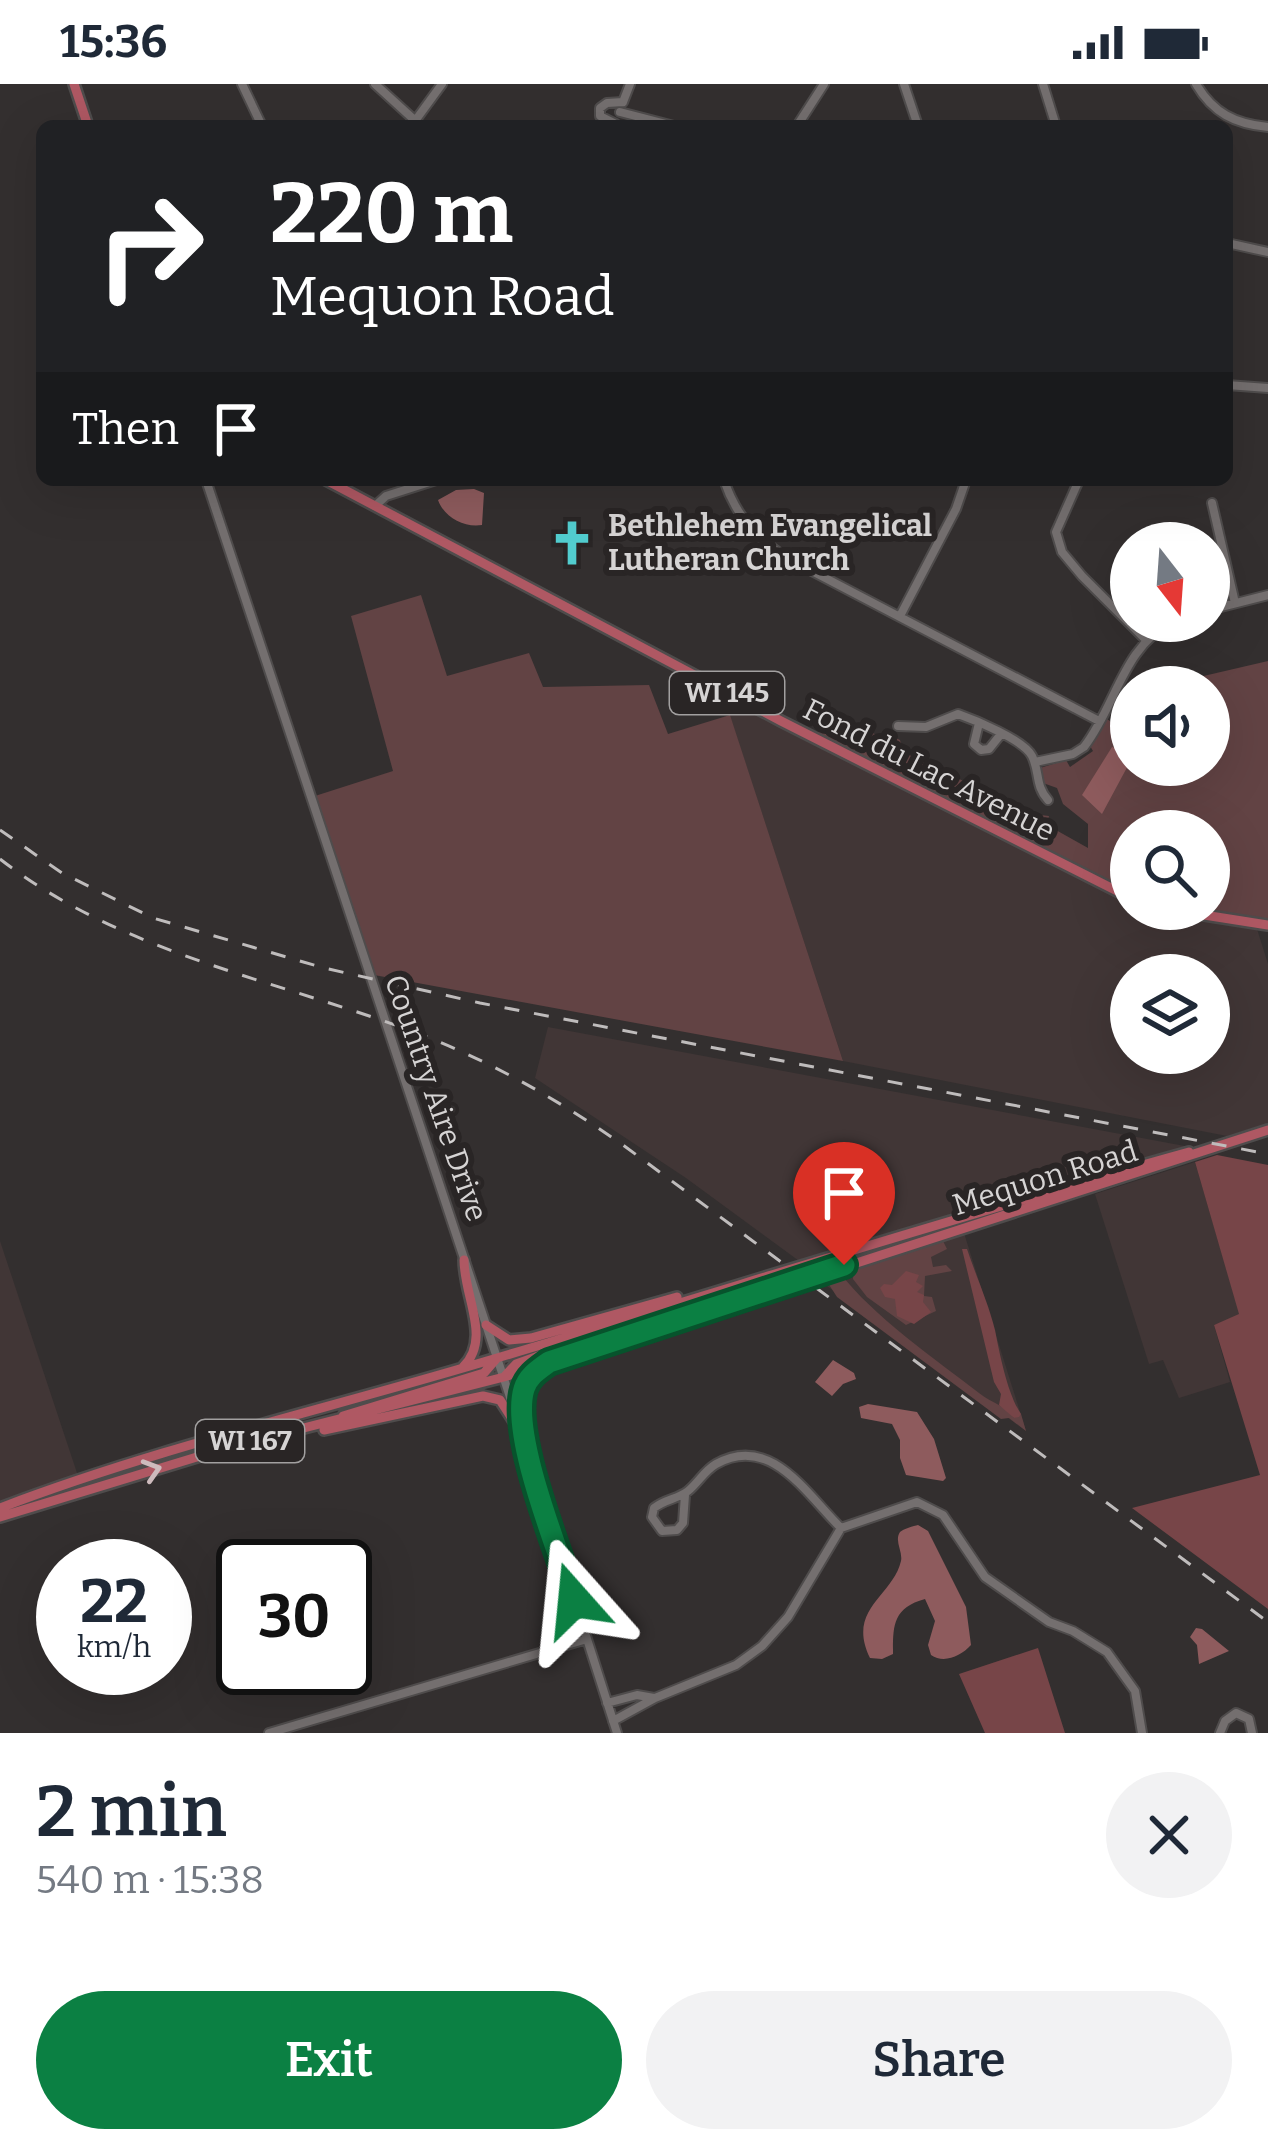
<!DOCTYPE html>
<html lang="en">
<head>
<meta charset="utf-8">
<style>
	:root { --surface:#fff; --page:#f2f2f3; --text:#1f2937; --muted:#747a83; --accent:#0b8043 }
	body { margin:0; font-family:Bitter,serif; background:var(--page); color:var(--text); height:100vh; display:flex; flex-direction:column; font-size:45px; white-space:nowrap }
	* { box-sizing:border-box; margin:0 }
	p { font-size:39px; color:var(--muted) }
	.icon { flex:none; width:66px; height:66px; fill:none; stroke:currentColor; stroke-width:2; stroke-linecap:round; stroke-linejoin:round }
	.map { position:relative; height:1649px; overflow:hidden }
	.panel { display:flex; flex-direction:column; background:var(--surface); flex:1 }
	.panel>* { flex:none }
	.hud { position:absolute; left:36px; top:36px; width:1197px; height:366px; border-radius:18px; box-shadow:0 12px 48px #0002; background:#202124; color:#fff; overflow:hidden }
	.needle { width:78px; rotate:163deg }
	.tools { position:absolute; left:1110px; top:438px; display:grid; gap:24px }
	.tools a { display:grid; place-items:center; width:120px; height:120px; border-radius:50%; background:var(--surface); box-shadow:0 12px 48px #0002; font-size:60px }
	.speed { position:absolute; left:36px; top:1455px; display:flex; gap:24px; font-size:60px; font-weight:700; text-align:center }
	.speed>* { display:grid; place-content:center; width:156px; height:156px; border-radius:50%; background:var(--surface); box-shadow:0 12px 48px #0002; line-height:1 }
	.speed small { font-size:30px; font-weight:400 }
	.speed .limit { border:6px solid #111; border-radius:18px; background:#fff; color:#111 }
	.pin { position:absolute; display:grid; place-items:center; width:102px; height:102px; color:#fff; margin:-123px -51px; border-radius:50% 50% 50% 0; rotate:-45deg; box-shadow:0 0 12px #0007 }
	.pin .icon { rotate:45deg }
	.me { position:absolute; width:132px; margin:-66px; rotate:342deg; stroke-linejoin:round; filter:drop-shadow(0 0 9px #0008) }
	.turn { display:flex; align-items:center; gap:42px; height:252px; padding:0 36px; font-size:54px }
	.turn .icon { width:156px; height:156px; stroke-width:2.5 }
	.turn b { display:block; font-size:84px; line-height:102px }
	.then { display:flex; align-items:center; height:114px; padding:0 36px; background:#0003; gap:24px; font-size:45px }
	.round { display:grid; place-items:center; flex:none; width:126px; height:126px; border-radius:63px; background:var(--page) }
	.head { display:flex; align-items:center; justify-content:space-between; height:204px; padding:0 36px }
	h1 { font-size:72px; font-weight:600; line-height:90px }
	.action { display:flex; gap:24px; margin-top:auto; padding:24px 36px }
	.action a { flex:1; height:138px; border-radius:72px; background:var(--accent); color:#fff; font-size:48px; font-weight:600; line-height:138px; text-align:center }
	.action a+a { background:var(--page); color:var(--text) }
	.status { display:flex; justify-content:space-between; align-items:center; height:84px; padding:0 60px; background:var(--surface); direction:ltr }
	.status svg { height:33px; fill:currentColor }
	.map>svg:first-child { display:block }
	.built { fill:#413636; fill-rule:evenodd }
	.green { fill:#624344 }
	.forest { fill:#774548 }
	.water { fill:#8e5b5d }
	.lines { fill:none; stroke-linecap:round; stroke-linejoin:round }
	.minor-casing { stroke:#4f4c4c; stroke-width:12 }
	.major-casing { stroke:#4f4c4c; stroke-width:14 }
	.minor { stroke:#746f6f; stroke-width:8 }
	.major { stroke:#af5863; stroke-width:9 }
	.rail { stroke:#bfbcbc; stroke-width:3; stroke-dasharray:15 15; stroke-linecap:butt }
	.oneway { stroke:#cebbbd }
	.route-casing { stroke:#07532c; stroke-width:30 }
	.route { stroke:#0b8043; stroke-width:21 }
	.labels { text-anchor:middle; stroke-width:12; stroke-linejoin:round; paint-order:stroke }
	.shield { fill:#292525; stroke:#a2a0a0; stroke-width:3 }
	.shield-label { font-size:27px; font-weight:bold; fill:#d6d4d4 }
	.poi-label { font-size:30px; font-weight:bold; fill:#d6d4d4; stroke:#292525; text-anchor:start }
	.street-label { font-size:30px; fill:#d6d4d4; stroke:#292525 }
</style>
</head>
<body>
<div class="status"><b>15:36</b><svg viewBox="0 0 49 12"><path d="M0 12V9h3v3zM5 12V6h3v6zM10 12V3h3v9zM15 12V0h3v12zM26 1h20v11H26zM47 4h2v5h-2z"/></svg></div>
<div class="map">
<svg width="1268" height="1649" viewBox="0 0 1268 1649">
	<rect width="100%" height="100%" fill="#332f2f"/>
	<path class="built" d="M723,611l408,210v4l126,20 11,35v159l-41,13 -384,-75zM1131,891h78v78h-78z
		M548,943l642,120 -384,119 -120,-88 -151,-100z
		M1195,1078l45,153 -26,10 16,57 -51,16 -16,-38 -14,4 -54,-170z
		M964,1149l62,198 -210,-153z
		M0,1157l80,241 -80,26z"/>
	<path class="green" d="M421,511l26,81 82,-23 14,34 106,-2 19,49 62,-19 113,346 -469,-86 -59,-179 78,-25 -42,-155z
		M1268,577v258l-78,-10h19v-78h-78v61l-24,-8 -289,-151 15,-22 49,27 6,-4 12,6 3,12 129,62 17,2 -2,9 41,23v-24l-25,-20 -6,-16 -14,-5 -3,-15 26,-8 4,7 23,-16 -3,-5 17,-27 24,17v29h78v-78h-30l3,-6z
		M942,1155l5,10 -16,8 2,10 13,-2 6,6 -27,5 -1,20 8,1 4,14 -30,14 -39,-28 -14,-18 1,-13z
		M840,1189c33,43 95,86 139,120 14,11 26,12 35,25l7,-4 5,17 -17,-13 -8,1 -164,-122 -9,-14 -12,-5z"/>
	<path class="forest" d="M1217,1071l51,10v444l-136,-101 128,-33 -46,-150 25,-11 -44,-152z
		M962,1165h5c9,27 21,53 28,81 5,26 13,65 26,84l-2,3 -5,1 -15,-13 2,-11 -7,-12z
		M906,1187l13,4 -3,7 7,4 -6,6 7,3 -1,7 8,10 -17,12 -17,-8 -2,-17 -10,-2 -5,-9 4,-4 8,1z
		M1038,1564l27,85h-80l-26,-59z"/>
	<path class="water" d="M456,406l18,-1 10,4 -2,32c-18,3 -38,-8 -44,-25z
		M1112,663l13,4 6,9 -29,54 -20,-19z
		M833,1276l21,13 2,6 -13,5 -11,12 -17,-14z
		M868,1320l49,8 17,27 12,39 -3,3 -37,-6 -6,-17v-18l-8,-16 -31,-6 -2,-11z
		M918,1441l10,6 38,76 5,38c-10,11 -27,19 -40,10l-3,-10 7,-24 -10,-22c-33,9 -32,28 -32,55l-11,5 -12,-1c-24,-49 23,-62 31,-97 2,-10 -7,-20 -1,-29 3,-3 14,-6 18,-7z
		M1196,1544l6,1 27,22 -30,13 -2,-19 -7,-8z"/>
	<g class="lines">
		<g class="minor-casing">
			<path id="minor" d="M242,0l20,42
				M375,0l46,42
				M904,0l14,42
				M1043,0l13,42
				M1196,0c17,29 39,40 72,43
				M623,18l7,-18
				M620,28l54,14
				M415,37l27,-37
				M616,40l-16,-8v-8l7,-5 16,-1
				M797,42l27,-42
				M1227,159l41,9
				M1227,301l41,3
				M206,396l301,908 110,345
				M724,396c12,36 32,58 63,78l312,163
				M1079,396l-23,52 6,20 20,24 64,64
				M1212,419l23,100
				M375,422l11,-10 50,-16
				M1209,526l59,-15
				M900,532l56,-107 10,-29
				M979,639l-5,21 7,6 8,-1 12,-15
				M898,642l28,1 32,-13c17,6 66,26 74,42 8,16 3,30 16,44
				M1035,678l38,-8 11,-7c33,-43 38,-99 89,-126
				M685,1411l-2,28 -6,7 -15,1 -10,-14 2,-9c11,-9 24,-9 34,-17 10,-8 16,-20 28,-27 55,-31 91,31 125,64
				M607,1619l30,-8 17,3
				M613,1637l42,-23 81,-33 26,-19 26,-29 53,-89 76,-26 26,13 42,62 64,45 24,9 34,21 28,39 7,42
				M269,1649l318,-94
				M1220,1649l5,-12 11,-8 13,6 3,14"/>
		</g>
		<g class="major-casing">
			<path id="major" d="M74,0l14,42
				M326,396l455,241 350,177
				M1166,825l102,16
				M486,1241l23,15 22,-2 146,-41
				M463,1283c29,-28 1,-70 1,-107
				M504,1293l12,-13 118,-42
				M343,1332l141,-43 13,-15
				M324,1346l159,-34 17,4 22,34
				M522,1350c0,-26 -4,-48 18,-66
				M0,1424c157,-60 319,-97 480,-145 237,-70 471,-145 709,-211
				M0,1433l233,-71 271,-69 764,-247"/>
		</g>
		<use href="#minor" class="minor"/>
		<use href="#major" class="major"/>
		<path class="rail" d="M0,746l62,43 91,45 171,50 156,35 788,151
			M0,775c124,96 279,121 422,176 72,28 138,66 201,110l645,477"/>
	</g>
	<defs><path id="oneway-chevron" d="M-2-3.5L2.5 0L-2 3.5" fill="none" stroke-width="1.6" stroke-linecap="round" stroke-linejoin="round" transform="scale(3)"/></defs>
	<use class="oneway" href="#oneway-chevron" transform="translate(152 1386) rotate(-17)"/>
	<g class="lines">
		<g class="route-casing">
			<path id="route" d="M574,1516c-15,-48 -64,-165 -50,-211 4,-13 14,-19 25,-27l295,-97"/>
		</g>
		<use href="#route" class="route"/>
	</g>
	<defs>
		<g id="church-bare" transform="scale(3.6)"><path d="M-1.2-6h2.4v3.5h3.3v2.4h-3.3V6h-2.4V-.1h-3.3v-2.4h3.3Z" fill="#52cdcf" stroke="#292525" stroke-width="2.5" paint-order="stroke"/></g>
	</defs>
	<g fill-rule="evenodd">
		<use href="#church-bare" x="572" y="459"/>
	</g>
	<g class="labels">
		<g class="shield">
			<rect x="670" y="588" width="114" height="42" rx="9"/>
			<rect x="196" y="1336" width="108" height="42" rx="9"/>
		</g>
		<g class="shield-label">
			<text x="727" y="618">WI 145</text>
			<text x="250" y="1366">WI 167</text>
		</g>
		<g class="poi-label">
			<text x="608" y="452">Bethlehem Evangelical<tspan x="608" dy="34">Lutheran Church</tspan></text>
		</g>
		<g class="street-label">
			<text transform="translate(929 686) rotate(27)" y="10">Fond du Lac Avenue</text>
			<text transform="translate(436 1014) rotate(71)" y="10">Country Aire Drive</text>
			<text transform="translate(1045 1094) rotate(-17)" y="10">Mequon Road</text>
		</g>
	</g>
</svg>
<div class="tools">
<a><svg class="needle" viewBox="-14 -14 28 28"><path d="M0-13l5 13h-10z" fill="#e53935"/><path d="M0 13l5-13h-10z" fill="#747a83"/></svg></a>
<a><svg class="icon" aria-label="sound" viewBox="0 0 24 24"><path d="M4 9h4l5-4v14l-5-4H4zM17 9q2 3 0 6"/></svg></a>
<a><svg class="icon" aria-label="search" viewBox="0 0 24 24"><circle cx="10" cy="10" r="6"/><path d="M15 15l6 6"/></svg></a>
<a><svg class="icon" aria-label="layers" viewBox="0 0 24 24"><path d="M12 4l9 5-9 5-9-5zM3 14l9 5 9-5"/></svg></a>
</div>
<div class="speed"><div>22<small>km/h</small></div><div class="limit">30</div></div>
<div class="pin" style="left:844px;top:1181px;background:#d93025"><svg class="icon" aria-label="arrive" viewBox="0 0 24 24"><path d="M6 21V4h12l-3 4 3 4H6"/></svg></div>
<svg class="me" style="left:574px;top:1516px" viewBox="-20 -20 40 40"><path d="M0-17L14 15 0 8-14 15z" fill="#0b8043" stroke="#fff" stroke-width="4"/></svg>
<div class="hud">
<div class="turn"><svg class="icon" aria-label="right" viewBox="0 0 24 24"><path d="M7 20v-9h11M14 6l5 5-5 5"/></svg><div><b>220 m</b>Mequon Road</div></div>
<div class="then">Then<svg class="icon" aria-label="arrive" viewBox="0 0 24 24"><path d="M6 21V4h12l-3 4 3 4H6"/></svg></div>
</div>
</div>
<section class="panel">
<div class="head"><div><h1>2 min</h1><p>540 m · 15:38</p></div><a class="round"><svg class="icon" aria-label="close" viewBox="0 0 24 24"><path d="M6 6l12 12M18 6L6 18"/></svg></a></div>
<div class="action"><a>Exit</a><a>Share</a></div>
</section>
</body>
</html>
